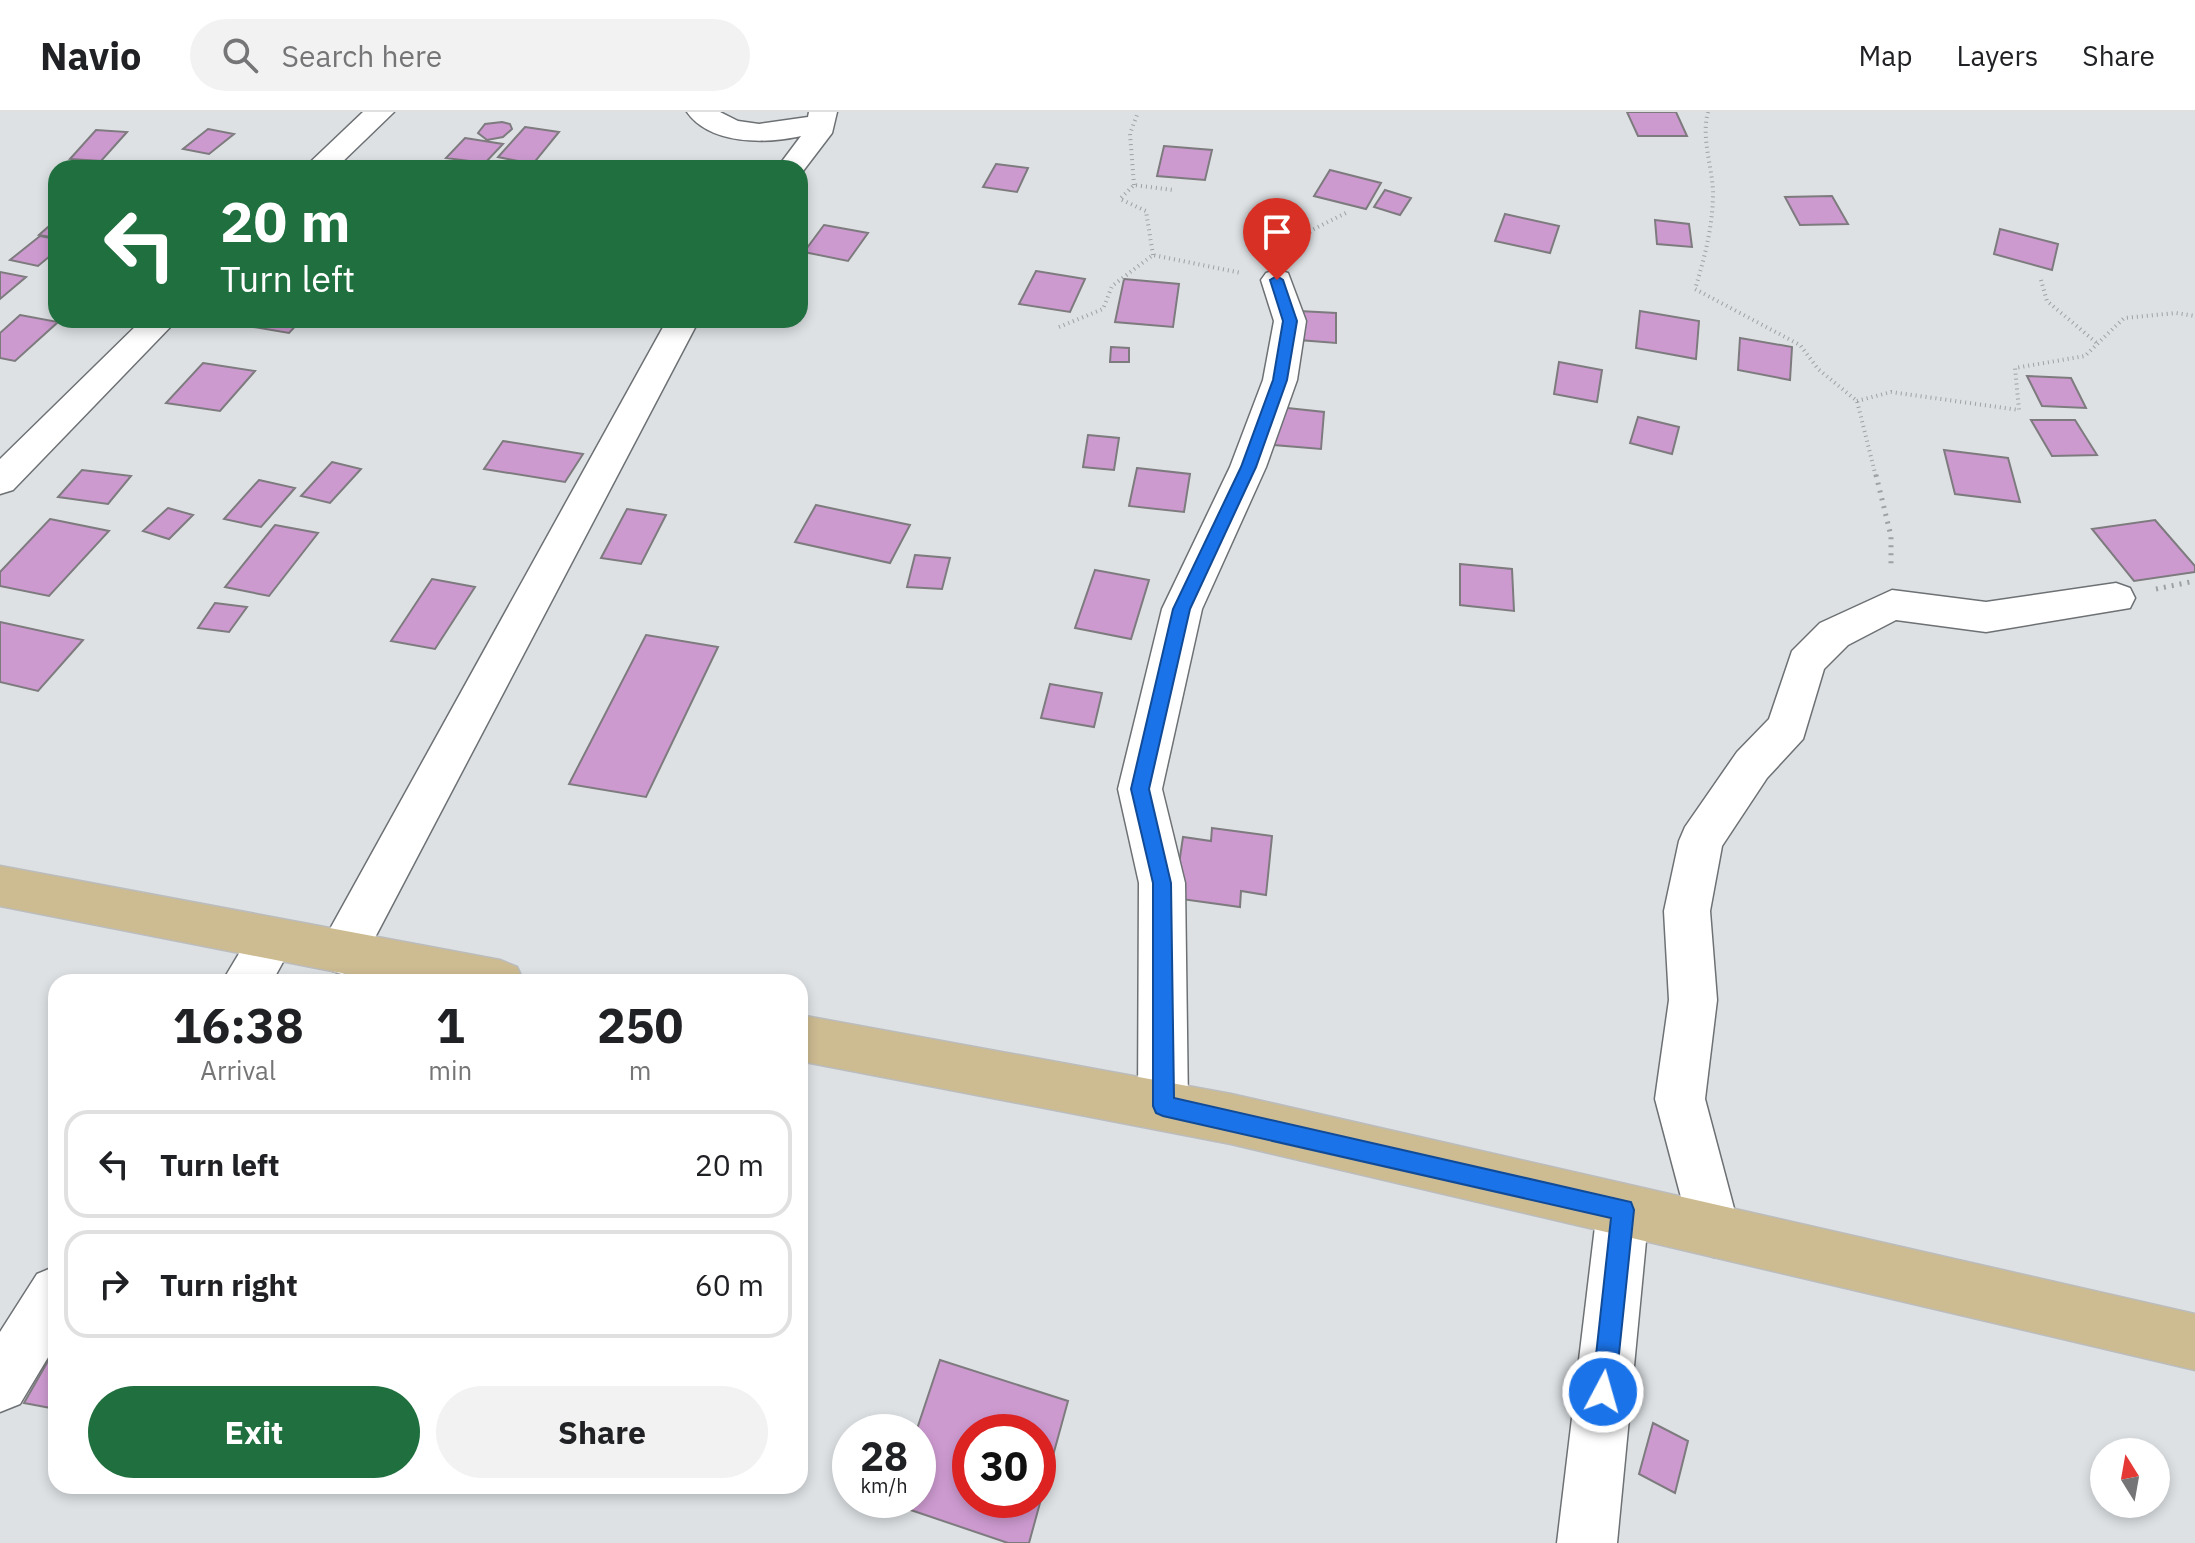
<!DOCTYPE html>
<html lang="en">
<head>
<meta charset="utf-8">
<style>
	:root { --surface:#fff; --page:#f2f2f2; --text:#202124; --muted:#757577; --line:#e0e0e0; --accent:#206f3f }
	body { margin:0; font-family:"IBM Plex Sans",sans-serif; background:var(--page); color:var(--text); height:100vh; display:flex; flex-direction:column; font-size:30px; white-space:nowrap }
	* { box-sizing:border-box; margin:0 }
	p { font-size:26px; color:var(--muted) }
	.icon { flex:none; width:44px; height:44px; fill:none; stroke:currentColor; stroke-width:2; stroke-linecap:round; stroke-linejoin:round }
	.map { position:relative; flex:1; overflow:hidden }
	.sheet { position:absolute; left:48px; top:862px; width:760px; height:520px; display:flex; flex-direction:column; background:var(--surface); border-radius:24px; box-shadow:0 4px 12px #0003 }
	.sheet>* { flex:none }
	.top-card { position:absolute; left:48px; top:48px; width:760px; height:168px; border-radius:24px; box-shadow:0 4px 12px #0003; background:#206f3f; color:#fff; overflow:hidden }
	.needle { width:52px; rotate:349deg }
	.buttons { position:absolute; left:2090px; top:1326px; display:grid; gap:16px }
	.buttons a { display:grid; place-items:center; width:80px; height:80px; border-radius:50%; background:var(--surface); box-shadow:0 4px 12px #0003; font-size:40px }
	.speed { position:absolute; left:832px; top:1302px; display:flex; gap:16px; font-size:40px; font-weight:700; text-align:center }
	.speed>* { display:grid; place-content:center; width:104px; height:104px; border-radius:50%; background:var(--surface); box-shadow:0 4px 12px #0003; line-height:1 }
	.speed small { font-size:20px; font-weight:400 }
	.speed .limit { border:12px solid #d22; background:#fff; color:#111 }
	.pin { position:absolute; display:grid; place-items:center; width:68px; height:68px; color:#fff; margin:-82px -34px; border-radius:50% 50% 50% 0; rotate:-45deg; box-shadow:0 0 8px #0007 }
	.pin .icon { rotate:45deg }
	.me { position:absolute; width:88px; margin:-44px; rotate:6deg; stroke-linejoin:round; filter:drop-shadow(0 0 6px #0008) }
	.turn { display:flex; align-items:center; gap:28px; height:168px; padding:0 40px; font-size:36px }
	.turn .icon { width:104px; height:104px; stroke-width:2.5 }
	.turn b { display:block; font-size:56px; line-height:68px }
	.eta { display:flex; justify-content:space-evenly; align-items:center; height:136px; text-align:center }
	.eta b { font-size:48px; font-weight:700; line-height:56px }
	.action { display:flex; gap:16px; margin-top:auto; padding:16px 40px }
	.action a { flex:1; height:92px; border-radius:48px; background:var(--accent); color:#fff; font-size:32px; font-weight:700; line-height:92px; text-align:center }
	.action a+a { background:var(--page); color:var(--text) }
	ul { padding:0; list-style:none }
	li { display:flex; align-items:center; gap:24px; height:108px; margin:0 16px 12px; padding:0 24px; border:4px solid var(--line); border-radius:24px }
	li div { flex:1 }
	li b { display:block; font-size:30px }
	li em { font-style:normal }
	header { display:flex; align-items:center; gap:48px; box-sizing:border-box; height:112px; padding:0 40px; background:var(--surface); border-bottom:2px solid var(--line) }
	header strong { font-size:38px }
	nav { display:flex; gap:44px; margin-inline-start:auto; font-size:28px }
	.search { width:560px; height:72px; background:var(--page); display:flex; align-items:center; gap:20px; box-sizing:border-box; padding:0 28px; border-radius:44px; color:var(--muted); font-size:30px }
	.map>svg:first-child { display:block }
	.building { fill:#cd9ad0; stroke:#7e7b7f; stroke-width:2; fill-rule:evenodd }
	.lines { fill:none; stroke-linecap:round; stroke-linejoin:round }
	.minor-casing { stroke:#6d7174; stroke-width:3 }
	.major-casing { stroke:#bbbcbc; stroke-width:3 }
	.path-far1 { stroke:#9ea1a4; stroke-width:4; stroke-dasharray:1 4; stroke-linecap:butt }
	.path { stroke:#9ea1a4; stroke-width:5; stroke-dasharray:2 6; stroke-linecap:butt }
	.minor { fill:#fff; fill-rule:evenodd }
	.major { fill:#cdbb92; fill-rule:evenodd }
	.route { fill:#1a73e8; stroke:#114b97; stroke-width:2 }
</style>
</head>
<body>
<header>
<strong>Navio</strong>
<div class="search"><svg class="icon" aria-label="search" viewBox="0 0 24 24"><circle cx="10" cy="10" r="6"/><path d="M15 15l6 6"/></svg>Search here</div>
<nav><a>Map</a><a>Layers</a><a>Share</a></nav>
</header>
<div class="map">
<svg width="2195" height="1431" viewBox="0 0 2195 1431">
	<rect width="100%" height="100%" fill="#dde1e4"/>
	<path class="building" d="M1627,0h49l11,24h-49z
		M502,10l8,2 2,5 -9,8 -16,3 -9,-7 7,-9z
		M525,15l34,5 -26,32 -35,-7z
		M208,17l26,5 -25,20 -26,-5z
		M96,18l31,2 -26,29 -31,-2z
		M465,26l38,6 -18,19 -39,-5z
		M1164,34l48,4 -7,30 -48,-4z
		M996,52l32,4 -11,24 -34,-5z
		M1330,58l51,13 -15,26 -52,-13z
		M1385,78l26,8 -11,17 -26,-8z
		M1832,84l16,28 -48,1 -15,-28z
		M1505,102l54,12 -9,27 -55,-12z
		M56,108v18l-17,-3z
		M1655,108l34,4 3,23 -35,-3z
		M824,113l44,8 -20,28 -44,-9z
		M2000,117l58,15 -6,26 -58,-16z
		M40,124l16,3v12l-18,15 -28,-6z
		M1036,159l49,8 -15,33 -51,-8z
		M0,160l26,5 -26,22z
		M1124,167l55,5 -6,43 -58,-5z
		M1299,199l37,2v30l-37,-3z
		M1640,199l59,10 -3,38 -60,-11z
		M20,203l38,7 -43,39 -15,-3v-25z
		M247,208h54l-12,13 -47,-8z
		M1740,226l52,9 -2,33 -52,-10z
		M1111,235l18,1v14h-19z
		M1559,250l43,8 -5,32 -43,-8z
		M203,251l52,8 -35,40 -54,-8z
		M2027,264l44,2 15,30 -44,-2z
		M1278,295l46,5 -3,37 -47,-4z
		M1638,305l41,10 -7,27 -42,-11z
		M2031,308h44l22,35 -45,1z
		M1088,323l31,3 -5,32 -31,-3z
		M503,329l80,13 -18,28 -81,-13z
		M1944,338l64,8 12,44 -65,-8z
		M332,350l29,7 -31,34 -29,-7z
		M1137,356l53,6 -6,38 -55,-6z
		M82,358l49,6 -23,28 -50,-7z
		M259,368l36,8 -34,39 -37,-8z
		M816,393l94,20 -20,38 -95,-21z
		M168,396l25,7 -24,24 -26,-8z
		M627,397l39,6 -25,49 -40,-6z
		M50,407l59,12 -60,65 -49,-10v-14z
		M2155,408l40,46v6l-61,9 -42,-52z
		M275,413l43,8 -49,63 -44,-9z
		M915,443l35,3 -8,31 -35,-2z
		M1460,452l52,5 2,42 -54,-6z
		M1095,458l54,10 -18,59 -56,-11z
		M432,467l43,8 -40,62 -44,-8z
		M215,491l32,4 -18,25 -31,-4z
		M0,510l83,18 -45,51 -38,-9z
		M646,523l72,12 -72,150 -77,-13z
		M1050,572l52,9 -8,34 -53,-9z
		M1212,716l60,8 -6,59 -25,-4 -1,16 -66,-9 9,-61 28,4z
		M56,1235v62l-32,-6z
		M940,1248l128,41 -39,142h-21l-115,-39 1,-4h24l-2,-68zM970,1320h68v68h-68z
		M1653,1311l35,18 -13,52 -36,-19z"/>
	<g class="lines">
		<g class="minor-casing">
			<path id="minor" d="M363,0h31l-58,56h-32z
				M687,0h33l18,9 21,3 49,-7 1,-5h28l-5,21 -32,42v-7h-23l24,-32c-35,8 -91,9 -114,-24z
				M1277,158l11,3 18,48 -9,59 -31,87 -64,142 -40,180 23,94 3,223 -7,17 -18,7 -18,-7 -7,-17 1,-223 -21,-94 44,-180 68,-142 33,-87 11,-59 -13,-41 5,-7z
				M142,208h35l-164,170 -13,4v-35z
				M667,208h32l-340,648 -17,6 -17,-6 -6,-15 6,-15z
				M2116,471l14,5 5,10 -5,10 -144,24 -90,-12 -48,25 -24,24 -21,70 -36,39 -45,68 -12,65 7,89 -12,99 35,132 -7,19 -19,7 -19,-7 -40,-151 14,-99 -5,-89 15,-70 6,-14 52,-75 32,-33 23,-68 28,-28 72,-33 94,12z
				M272,807l16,6 7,15 -23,42h-50l34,-57z
				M1623,1072l19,7 7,19 -32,333h-60l40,-333 7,-19z
				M56,1154v78l-36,60 -20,8v-80l37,-58z"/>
		</g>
		<g class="major-casing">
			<path id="major" d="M0,754l500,94 17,7 7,15h-136l-388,-76z
				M800,903l431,79 964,220v56l-964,-226 -431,-83z"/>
		</g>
		<path class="path-far1" d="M1708,0c-7,26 4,53 5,80 0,33 -8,65 -18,97l105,56 18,24 39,32 19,76
			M1134,73l-4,-51 8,-22
			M1293,139l19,-21 34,-17
			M1153,143l-7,-44 -26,-12 14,-14 39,5
			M2041,168l6,21 51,43
			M1059,215l44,-18 9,-23 41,-31 88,18
			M1857,289l34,-9 128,18 -4,-42 70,-12 39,-38 52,-5 19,3"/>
		<path class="path" d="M1876,363l15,61v31
			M2156,477l39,-8"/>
		<use href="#minor" class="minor"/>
		<use href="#major" class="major"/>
	</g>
	<path class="route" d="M1277,164l6,4 14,41 -10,59 -31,87 -66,142 -41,180 22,94 3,215 457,104 3,8 -19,182 -3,8 -9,3 -8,-3 -3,-8 19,-174 -448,-102 -7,-3 -3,-7v-223l-22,-94 42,-180 68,-142 32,-87 10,-59 -13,-41z"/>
</svg>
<div class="buttons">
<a><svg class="needle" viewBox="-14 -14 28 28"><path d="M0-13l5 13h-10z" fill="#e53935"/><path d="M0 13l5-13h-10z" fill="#757577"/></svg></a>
</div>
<div class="speed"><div>28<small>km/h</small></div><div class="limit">30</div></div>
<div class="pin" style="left:1277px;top:168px;background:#d93025"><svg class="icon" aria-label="arrive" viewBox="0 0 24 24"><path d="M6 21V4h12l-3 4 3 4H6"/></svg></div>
<svg class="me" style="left:1603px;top:1280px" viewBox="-20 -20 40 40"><circle r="17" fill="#1a73e8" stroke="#fff" stroke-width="3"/><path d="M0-11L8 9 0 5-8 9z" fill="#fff"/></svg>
<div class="top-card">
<div class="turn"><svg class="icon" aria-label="left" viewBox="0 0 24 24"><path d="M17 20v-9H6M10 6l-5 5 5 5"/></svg><div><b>20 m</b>Turn left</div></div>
</div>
<section class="sheet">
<div class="eta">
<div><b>16:38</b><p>Arrival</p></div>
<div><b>1</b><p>min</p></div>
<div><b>250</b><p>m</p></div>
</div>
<ul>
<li><svg class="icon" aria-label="left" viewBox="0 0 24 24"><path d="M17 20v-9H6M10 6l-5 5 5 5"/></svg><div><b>Turn left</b></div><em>20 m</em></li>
<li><svg class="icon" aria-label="right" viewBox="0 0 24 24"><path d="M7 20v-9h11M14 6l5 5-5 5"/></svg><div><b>Turn right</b></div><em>60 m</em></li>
</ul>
<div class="action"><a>Exit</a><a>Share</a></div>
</section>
</div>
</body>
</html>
